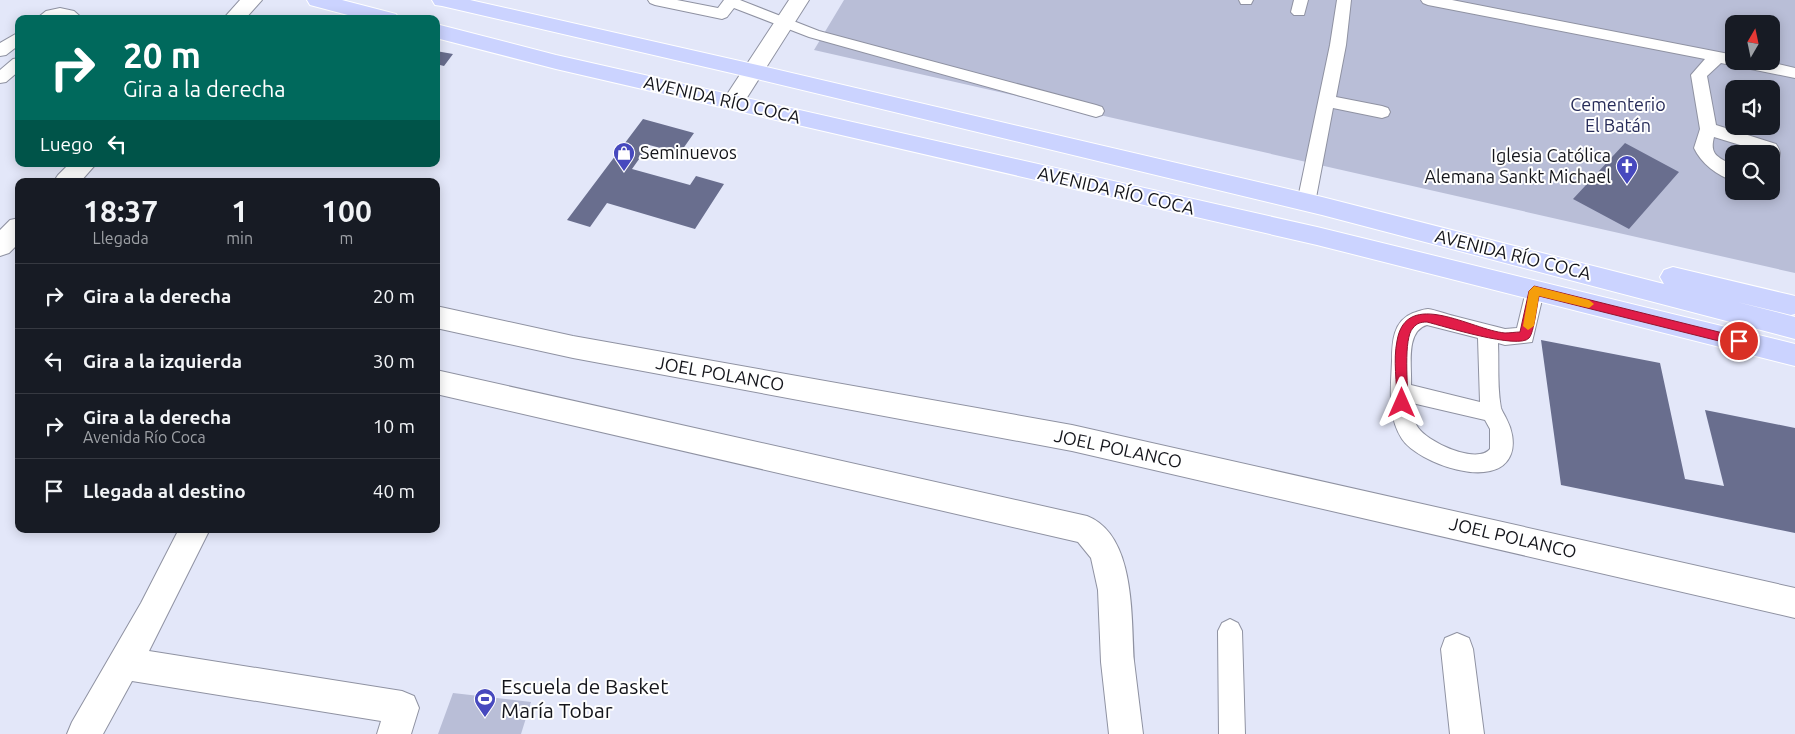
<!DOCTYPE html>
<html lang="es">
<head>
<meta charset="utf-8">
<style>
	:root { --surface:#171b24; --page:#242831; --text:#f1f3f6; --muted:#9ea1a6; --line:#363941 }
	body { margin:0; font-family:Ubuntu,sans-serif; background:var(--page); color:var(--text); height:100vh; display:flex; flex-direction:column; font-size:19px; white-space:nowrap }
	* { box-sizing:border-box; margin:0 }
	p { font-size:16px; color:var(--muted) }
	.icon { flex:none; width:28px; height:28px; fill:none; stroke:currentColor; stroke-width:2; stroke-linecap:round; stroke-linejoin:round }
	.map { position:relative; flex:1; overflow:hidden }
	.side { position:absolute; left:15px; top:178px; width:425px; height:355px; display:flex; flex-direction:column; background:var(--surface); border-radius:10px; box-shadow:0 2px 12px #0003 }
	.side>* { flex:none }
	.hud { position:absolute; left:15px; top:15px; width:425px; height:152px; border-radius:10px; box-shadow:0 2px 12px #0003; background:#00695c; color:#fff; overflow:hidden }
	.needle { width:32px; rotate:9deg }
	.tools { position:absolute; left:1725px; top:15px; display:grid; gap:10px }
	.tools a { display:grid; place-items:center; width:55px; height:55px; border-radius:10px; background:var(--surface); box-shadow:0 2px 12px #0003; font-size:25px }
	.pin { position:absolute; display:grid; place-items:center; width:42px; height:42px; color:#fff; margin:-21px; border:2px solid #fff; border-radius:50%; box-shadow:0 1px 5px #0007 }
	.me { position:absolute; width:55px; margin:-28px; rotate:0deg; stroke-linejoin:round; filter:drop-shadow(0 0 4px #0008) }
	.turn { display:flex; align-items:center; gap:18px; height:105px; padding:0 25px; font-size:22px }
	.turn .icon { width:65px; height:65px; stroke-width:2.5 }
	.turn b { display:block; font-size:35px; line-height:42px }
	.then { display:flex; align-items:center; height:48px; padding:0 25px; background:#0003; gap:10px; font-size:19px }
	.eta { display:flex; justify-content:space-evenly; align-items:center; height:85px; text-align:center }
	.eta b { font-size:30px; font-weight:700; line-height:35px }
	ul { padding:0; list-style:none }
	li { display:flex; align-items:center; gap:15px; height:65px; padding:0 25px; border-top:1px solid var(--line) }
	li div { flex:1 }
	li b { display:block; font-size:19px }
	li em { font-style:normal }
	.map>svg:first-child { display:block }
	.green { fill:#b9bed7; fill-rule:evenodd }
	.building { fill:#696e8e }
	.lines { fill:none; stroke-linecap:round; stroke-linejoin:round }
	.service-casing { stroke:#8f92a2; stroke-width:2 }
	.minor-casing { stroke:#8f92a2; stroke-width:2 }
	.primary-casing { stroke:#fff; stroke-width:2 }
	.service { fill:#fff; fill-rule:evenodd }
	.minor { fill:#fff; fill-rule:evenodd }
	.primary { fill:#cbd3ff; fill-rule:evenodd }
	.route { fill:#e11d48; stroke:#92132f }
	.slow { fill:#f59e0b }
	.labels { text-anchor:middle; stroke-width:4; stroke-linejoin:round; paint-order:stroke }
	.street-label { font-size:18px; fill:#14151b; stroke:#fff }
	.park-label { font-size:18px; fill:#272c59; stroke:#fff }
	.poi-label { font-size:18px; fill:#14151b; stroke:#fff; text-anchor:start }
	.near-poi-label { font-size:21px; fill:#14151b; stroke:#fff; text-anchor:start }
</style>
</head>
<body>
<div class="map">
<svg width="1795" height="734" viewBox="0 0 1795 734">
	<rect width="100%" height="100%" fill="#e3e7f9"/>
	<path class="green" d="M844,0h951v273l-981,-223zM1734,24h37v37h-37zM1734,89h37v37h-37zM1734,154h37v37h-37z
		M453,693l78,9 -10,32h-83z"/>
	<path class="building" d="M436,51l17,3 -9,12 -8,-2z
		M643,119l51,14 -14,20 -31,-8 -17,24 58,16 6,-9 28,8 -29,45 -88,-26 -17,24 -23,-7z
		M1625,143l54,29 -50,57 -56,-30z
		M1541,340l119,23 25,116 39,7 -19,-76 90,18v105l-234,-48z"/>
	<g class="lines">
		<g class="service-casing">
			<path id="service" d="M648,0h29l41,8 6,-8h16l79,31 277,74 6,2 2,4 -2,4 -6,2 -287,-80 -75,-29 -7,9 -5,2 -67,-14 -5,-2z
				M1239,0h14l-2,4h-10z
				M1294,0h14l-4,15h-10l-3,-3z
				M1337,0h14l-5,45 -10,52 46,9 6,2 2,4 -2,4 -6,2 -49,-10 -18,95 -3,5 -6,2 -6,-2 -3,-5 33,-158z
				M1421,0h31l282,55v6h31l30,7v10l-74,-15 -14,13 9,49 60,19c5,7 5,11 1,18l-6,2v-10h-8v-2l-49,-15c-5,19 5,20 20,29v15c-17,-5 -33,-18 -40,-33l6,-19 -9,-54 14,-16 -277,-54 -5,-2z
				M60,8l14,3 9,8h-47l10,-8z
				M19,32v13l-13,10 -6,1v-13z
				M19,58v13l-13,11 -6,1v-13l13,-11z
				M1771,186l4,5 -3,5 -6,1 -14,-1 -3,-5h22z
				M1535,284l7,2 2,5 -12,51 -27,3 -7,-2c1,21 -1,44 3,65 1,3 3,6 5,10 6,11 9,25 5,36 -14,38 -93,9 -109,-15 -15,-23 -11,-52 -10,-78 0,-19 1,-40 21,-48 4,-1 10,-4 15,-4 8,1 18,5 26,7 17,4 34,9 51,13l12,-1 9,-37 2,-5zM1427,325l51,13 2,64 -69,-17c1,-18 -6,-54 16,-60zM1412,403l73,17 5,9v20c-13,16 -64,-7 -73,-23 -4,-7 -4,-16 -5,-23z
				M1230,619l8,4 4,8 3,103h-26l-1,-103 4,-8z"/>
		</g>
		<g class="minor-casing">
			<path id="minor" d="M240,0h22l-17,19h-22z
				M789,0h20l-68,107 -8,3 -8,-3 -3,-5z
				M69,164h27l-15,17h-27l4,-6z
				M19,218v25l-10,10 -9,3v-26l10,-10z
				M436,306l137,30 499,89 723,163v30l-723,-167 -499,-93 -137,-30z
				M436,370l651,146c49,19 44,102 47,145 3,25 6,49 9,73h-34l-8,-72 -3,-72 -7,-32 -13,-16 -642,-148z
				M179,529h31l-61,122 253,40 12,5 5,12 -8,26h-34l4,-13 -249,-40 -29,53h-36l5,-12 69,-119z
				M1457,633l12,5 4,11 11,85h-34l-9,-85 4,-11z"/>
		</g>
		<g class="primary-casing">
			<path id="primary" d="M307,0h35l54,14 3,5h-36l-53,-14z
				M432,0h38l283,64 569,133 342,87 -4,-7 4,-7 9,-3 118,28 4,1v18l-4,1 -54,-13 58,15v22l-473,-124 -569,-137 -311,-72 -7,-1z
				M436,24l120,31 761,172 478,117v22l-478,-121 -761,-176 -120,-31z"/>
		</g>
		<use href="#service" class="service"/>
		<use href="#minor" class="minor"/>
		<use href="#primary" class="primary"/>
	</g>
	<path class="route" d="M1534,286l205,51 6,4 -6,5 -200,-50c-2,8 -5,37 -10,42 -10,12 -86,-12 -102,-16 -6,0 -10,1 -14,6 -10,10 -5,59 -5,75l-1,3h-9l-1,-3c0,-20 -4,-43 0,-62 9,-54 75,-11 108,-8 5,0 11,-1 15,-1l9,-41z"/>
	<path class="slow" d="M1534,286l55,14 5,4 -5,4 -50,-12 -5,30 -6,4 -5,-4 6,-35z"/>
	<defs>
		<g id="shop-pin" transform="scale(1.125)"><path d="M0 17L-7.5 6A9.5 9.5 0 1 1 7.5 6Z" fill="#4749be" stroke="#fff"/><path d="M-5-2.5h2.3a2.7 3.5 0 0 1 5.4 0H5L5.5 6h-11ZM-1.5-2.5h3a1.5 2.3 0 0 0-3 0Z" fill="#fff"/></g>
		<g id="church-pin" transform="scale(1.125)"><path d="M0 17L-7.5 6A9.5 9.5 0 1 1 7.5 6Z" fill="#4749be" stroke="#fff"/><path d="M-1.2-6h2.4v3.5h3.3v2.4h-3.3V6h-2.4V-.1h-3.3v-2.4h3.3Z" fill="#fff"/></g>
		<g id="stadium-pin" transform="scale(1.125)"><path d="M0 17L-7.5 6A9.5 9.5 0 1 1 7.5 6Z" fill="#4749be" stroke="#fff"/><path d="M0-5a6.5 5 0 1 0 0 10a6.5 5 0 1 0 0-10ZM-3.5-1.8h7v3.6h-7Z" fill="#fff"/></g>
	</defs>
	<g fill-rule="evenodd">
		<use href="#shop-pin" x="624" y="153"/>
		<use href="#church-pin" x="1627" y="166"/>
		<use href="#stadium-pin" x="485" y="699"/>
	</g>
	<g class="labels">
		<g class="street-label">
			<text transform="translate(722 100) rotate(13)" y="6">AVENIDA RÍO COCA</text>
			<text transform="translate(1116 191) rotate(13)" y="6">AVENIDA RÍO COCA</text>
			<text transform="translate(1513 255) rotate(14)" y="6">AVENIDA RÍO COCA</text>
			<text transform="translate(720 374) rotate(10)" y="6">JOEL POLANCO</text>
			<text transform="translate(1118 449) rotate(12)" y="6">JOEL POLANCO</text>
			<text transform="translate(1513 538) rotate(13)" y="6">JOEL POLANCO</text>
		</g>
		<g class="park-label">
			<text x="1618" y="111">Cementerio<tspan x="1618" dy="21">El Batán</tspan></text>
		</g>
		<g class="poi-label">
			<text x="640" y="159">Seminuevos</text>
			<text x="1611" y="162" text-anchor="end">Iglesia Católica<tspan x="1611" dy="21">Alemana Sankt Michael</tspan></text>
		</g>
		<g class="near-poi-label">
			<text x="501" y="694">Escuela de Basket<tspan x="501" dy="24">María Tobar</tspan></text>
		</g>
	</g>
</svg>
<div class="tools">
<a><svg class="needle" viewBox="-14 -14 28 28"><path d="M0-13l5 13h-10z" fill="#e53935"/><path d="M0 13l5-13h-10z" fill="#9ea1a6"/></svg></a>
<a><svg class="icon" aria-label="sound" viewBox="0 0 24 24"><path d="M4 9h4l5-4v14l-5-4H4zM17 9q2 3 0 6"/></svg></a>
<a><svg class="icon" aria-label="search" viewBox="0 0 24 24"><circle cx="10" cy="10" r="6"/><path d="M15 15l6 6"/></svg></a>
</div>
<div class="pin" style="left:1739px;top:341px;background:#d93025"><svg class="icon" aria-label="arrive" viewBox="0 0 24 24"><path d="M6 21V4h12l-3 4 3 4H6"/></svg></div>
<svg class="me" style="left:1402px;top:403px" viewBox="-20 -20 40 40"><path d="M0-17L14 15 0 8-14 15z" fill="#e11d48" stroke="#fff" stroke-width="4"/></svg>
<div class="hud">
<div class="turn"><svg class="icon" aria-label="right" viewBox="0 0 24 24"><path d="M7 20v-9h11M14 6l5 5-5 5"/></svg><div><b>20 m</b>Gira a la derecha</div></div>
<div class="then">Luego<svg class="icon" aria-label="left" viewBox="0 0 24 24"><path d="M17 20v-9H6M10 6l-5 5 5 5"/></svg></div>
</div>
<section class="side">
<div class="eta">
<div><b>18:37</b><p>Llegada</p></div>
<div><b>1</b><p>min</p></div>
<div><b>100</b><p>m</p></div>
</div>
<ul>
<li><svg class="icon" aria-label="right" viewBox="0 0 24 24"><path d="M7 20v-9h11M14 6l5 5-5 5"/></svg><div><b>Gira a la derecha</b></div><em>20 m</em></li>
<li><svg class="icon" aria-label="left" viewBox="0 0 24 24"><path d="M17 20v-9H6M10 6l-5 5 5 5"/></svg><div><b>Gira a la izquierda</b></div><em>30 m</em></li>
<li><svg class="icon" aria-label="right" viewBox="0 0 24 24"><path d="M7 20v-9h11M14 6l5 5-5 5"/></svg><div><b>Gira a la derecha</b><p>Avenida Río Coca</p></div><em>10 m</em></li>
<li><svg class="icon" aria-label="arrive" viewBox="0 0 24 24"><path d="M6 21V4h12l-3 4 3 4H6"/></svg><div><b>Llegada al destino</b></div><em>40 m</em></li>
</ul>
</section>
</div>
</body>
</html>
